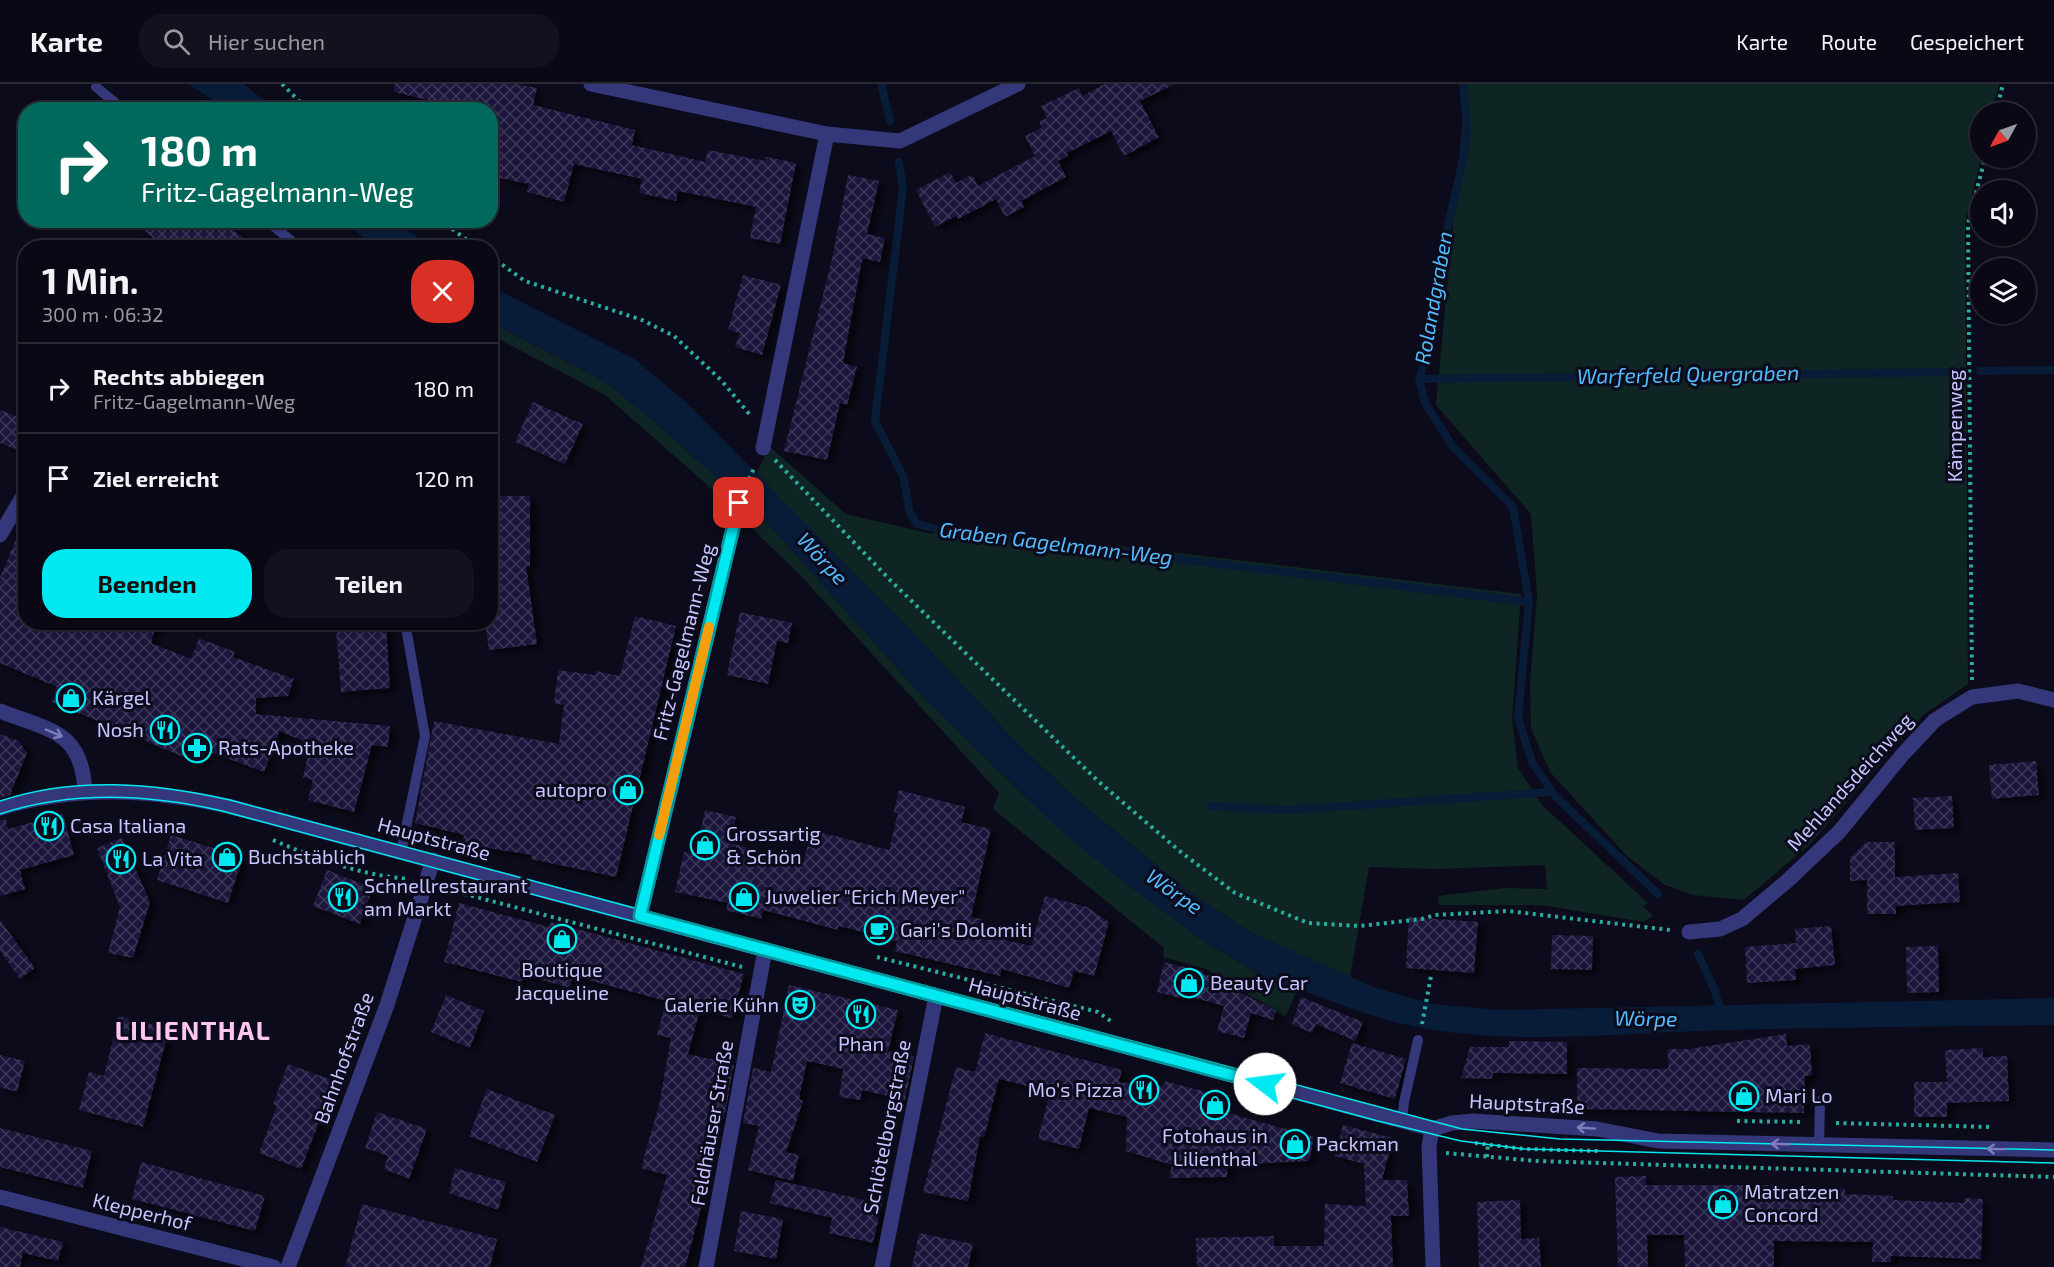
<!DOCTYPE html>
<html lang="de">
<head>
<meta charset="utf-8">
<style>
	:root { --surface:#090814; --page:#12111d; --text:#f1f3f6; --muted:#999aa0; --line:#292934; --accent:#00e9f0 }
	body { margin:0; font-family:"Exo 2",sans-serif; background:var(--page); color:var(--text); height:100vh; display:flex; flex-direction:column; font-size:22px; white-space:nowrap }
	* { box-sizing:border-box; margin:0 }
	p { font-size:20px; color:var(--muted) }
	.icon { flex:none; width:33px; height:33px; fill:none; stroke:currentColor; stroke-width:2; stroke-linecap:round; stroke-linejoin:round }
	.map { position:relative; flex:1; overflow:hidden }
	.drawer { position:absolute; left:18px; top:156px; width:480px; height:390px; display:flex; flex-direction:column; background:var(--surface); border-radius:24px; box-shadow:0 2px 4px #0004,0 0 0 2px var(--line) }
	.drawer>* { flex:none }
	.hud { position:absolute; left:18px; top:18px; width:480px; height:126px; border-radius:24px; box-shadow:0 2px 4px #0004,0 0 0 2px var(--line); background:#00695c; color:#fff; overflow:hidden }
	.needle { width:39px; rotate:230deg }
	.controls { position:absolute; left:1970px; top:18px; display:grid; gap:12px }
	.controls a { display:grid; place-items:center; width:66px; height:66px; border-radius:50%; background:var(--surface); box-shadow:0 2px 4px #0004,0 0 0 2px var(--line); font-size:30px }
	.pin { position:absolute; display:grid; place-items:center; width:51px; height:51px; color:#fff; margin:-26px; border-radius:12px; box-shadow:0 3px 9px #0006 }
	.me { position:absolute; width:66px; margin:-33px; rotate:285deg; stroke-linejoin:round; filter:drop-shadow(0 0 4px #0008) }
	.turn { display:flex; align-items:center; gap:21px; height:126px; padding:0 24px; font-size:27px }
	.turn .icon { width:78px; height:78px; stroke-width:2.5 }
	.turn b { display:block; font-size:42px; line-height:51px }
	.round { display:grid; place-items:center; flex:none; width:63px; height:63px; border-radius:24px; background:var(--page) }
	.summary { display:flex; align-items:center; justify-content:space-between; height:102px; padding:0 24px }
	h1 { font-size:36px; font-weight:700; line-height:45px }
	.action { display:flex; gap:12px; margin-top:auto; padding:12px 24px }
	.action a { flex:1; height:69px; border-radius:24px; background:var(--accent); color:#111; font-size:24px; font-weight:700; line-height:69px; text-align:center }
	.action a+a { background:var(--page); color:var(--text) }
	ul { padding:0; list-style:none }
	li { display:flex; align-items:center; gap:18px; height:90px; padding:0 24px; border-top:2px solid var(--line) }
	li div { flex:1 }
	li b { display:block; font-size:22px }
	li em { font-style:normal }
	header { display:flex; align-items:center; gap:36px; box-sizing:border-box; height:84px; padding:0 30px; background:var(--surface); border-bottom:2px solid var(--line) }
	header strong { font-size:28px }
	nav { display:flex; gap:33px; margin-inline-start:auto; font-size:21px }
	.search { width:420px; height:54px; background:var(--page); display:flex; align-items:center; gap:15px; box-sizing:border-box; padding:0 21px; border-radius:24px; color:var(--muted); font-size:22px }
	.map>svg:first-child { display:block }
	.green { fill:#0e2523 }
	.water { fill:#081c37 }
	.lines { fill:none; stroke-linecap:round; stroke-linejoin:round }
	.stream { stroke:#081c37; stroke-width:8 }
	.building { fill:url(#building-cross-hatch); filter:url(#shadow) }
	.path { stroke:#2bad9c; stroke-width:4; stroke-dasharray:3 4.5; stroke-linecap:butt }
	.service { stroke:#35377b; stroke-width:10 }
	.minor { stroke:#35377b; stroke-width:15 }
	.tertiary { stroke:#35377b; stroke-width:15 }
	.tram { stroke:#00e9f0; stroke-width:1.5 }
	.oneway { stroke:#7e7ebd }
	.route-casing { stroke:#00979c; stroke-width:15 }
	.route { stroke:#00e9f0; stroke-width:10 }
	.slow { stroke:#f59e0b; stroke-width:10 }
	.labels { text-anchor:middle; stroke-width:6; stroke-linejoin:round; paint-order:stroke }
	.street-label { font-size:20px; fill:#c7c5ff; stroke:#0c0b1b }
	.poi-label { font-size:20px; fill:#c7c5ff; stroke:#0c0b1b; text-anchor:start }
	.water-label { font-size:21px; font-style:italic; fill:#53bcff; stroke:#0c0b1b }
	.district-label { font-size:26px; font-weight:bold; letter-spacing:1.5px; fill:#ffc7ef; stroke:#0c0b1b }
</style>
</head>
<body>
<header>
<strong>Karte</strong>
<div class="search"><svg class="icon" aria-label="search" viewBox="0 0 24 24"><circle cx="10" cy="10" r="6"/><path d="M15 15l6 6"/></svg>Hier suchen</div>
<nav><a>Karte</a><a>Route</a><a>Gespeichert</a></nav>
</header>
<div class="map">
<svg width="2054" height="1183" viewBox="0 0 2054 1183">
	<defs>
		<pattern id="building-cross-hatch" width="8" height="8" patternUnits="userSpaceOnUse" patternTransform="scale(1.5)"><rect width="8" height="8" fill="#1c173c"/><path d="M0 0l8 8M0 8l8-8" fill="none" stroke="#3c3759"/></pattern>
		<filter id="shadow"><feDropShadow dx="6" dy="4" stdDeviation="3" flood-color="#0009"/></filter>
	</defs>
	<rect width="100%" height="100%" fill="#0c0b1b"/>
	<path class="green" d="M1466,0h533l-7,28h-12l1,46 -16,66 3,460 -46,32 -114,130 -64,54 -51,-5 -28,-10 -38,-29 -76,-83 -20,-44 -1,-46 7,-89 -6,-80 -95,-109z
		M490,238l119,62 54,45 108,98 153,171 275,240 87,52 12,-1 -13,28 -79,-48 -43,-12 1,-9 -171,-139 6,-16 -198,-217 -98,-95 -98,-86 -114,-60z
		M770,363l76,67 86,20 22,-8 567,68 -9,125 6,49 24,37 106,98 -5,3 10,10 -9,6 -103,-17h-102l-1,-9 66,-8 43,1 -2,-24 -108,4 -68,-2 -19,110 -102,-46 -57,-38 -119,-97 -57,-55 -96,-102 -163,-165z"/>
	<path class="water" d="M188,0h56l30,25h-47z
		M343,137h50l40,26h-58z
		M490,202l146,74 53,45 230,234 96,102 57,55 119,97 57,38 128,57 56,16 68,6 554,-12v27c-118,2 -236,2 -354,6 -91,3 -182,13 -272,-2 -45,-7 -88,-25 -130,-40l-12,1 -87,-52 -73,-54 -71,-58 -131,-128 -153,-171 -108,-98 -54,-45 -118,-62z"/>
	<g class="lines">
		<path class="stream" d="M881,0l9,37
			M1463,0l4,45 -4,31 -24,104 -10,85 -10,30 6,24 28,44 60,60 16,95 -11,116 14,44 24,35 102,97
			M899,78l4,26 -28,233 28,55 7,37 7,11 23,6 589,72
			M1980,287l74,-1
			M1419,295l538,-7
			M1211,722l77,4 264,-18
			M1698,870l17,37 6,23"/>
	</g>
	<path class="building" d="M395,0h122l20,4 -4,17 102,25 -3,15 73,17 3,-12 57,11 1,-4 30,6 -16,81 -30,-6 6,-31 -78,-16 -2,10 -37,-8 3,-14 -68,-15 -10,38 -37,-10 2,-8 -39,-8v-66h-19l-77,-18z
		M1105,0h70l-35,17 19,36 -35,19 -13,-25 -44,22 1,3 -10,5 8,16 -45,24 3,6 -19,10 -9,-18 -38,20 -2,-3 -21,11 -19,-37 34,-18 6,11 16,-8 6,11 57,-30 -10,-20 17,-8 -3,-6 8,-4 -6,-12 38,-18 3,8z
		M848,91l31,6 -12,53 18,4 -5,24 -17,-4 -2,7 -18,98 14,4 -10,38 -7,-2 -13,57 -43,-9 48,-192z
		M131,136h90l35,28h-90z
		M743,191l38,10 -19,70 -27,-8 5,-14 -12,-3z
		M533,318l50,22 -18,40 -50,-22z
		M0,326l26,10v34l-26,-11z
		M490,412h40v70h-4l11,78 -48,6 -4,-28h5z
		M25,433l1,105h131l-6,21 40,16 8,-20 13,4 23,9 -2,5 61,22 -6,17 -32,2v16l134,12 -2,21 -16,-2 -18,67 -46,-12 5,-20 -10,-3 8,-33 -32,-13 -15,41 -56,-21 -5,14 -151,-63 5,-15 -57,-24v-85z
		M740,528l52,11 -4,20 -11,-2 -9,43 -41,-9z
		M635,532l41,10 -60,251 -85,-18 1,-4 -69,-11 1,-9 -49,-12 19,-102 125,23 5,-39 -10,-2 4,-33 37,5 1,-4 24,5z
		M386,540l4,64 -49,4 -5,-64z
		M0,650l19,7 8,12 -17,42 -10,3z
		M2036,677l3,34 -47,4 -3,-34z
		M899,706l66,17 -4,15 30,7 -20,88 13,3 -4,14 51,12 14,-50 42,11 22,15 -15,54 -20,-5 -5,17 -67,-19 -2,7 -105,-25 2,-10 -58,-15 -1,4 -75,-20 -2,9 -35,-9 2,-7 -53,-11 9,-40 12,2 9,-44 31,7 -6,26 73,19 9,-32 77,20 9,-37 -4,-1z
		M1952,712l2,32 -39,2 -2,-32z
		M63,730l11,41 -54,15 5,19 -25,7v-76h6l2,9z
		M171,751l72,22 -15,46 -71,-23z
		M122,754l28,64 -17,56 -25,-5 12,-46 -23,-59z
		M1866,758h29v35l63,-4 2,29 -64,4v8h-29v-34l-17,1v-23z
		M327,786l46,18 -13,36 -47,-18z
		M459,819l90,24 2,-5 193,52 -12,44 -32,-8 -12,44 46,10 -10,55 -8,-2 -24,85 10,3 -17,62h-44l26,-92 -26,-7 18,-63 12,-67 -14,-3 9,-34 -93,-25 -3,12 -46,-13 -2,7 -78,-20z
		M1409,833l69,5 -4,51 -68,-5z
		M0,836l35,48 -15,11 -20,-28z
		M1831,842l4,39 -40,4 1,11 -49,3 -2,-36 51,-4 -1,-14z
		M1552,851l41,1 -1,34 -41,-1z
		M1938,862l1,46 -32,1 -1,-46z
		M1164,878l40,10 -1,2 9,2 -1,4 19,4v3l46,24 -3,9 -22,-7 -7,25 -27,-7 7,-25 -43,-12 -1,4 -23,-6z
		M789,901l109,25 -10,41 26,6 -9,43 -43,-10 -2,10 -21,-3 4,-28 -36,-8 -8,38 4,2 -17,51 13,3 -6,26 -45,-11 11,-44 -16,-3 10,-55 18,4z
		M446,911l38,16 -14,37 -39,-16z
		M1301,913l62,25 -8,19 -39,-17 -4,9 -20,-9z
		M119,932l50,13 -26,98 -64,-17 10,-38 15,4z
		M985,949l137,37 -3,12 43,4 3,-5 60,16 -4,14 93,26 -5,24 -81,4 -1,12 -58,1 3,-13 -46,-14 1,-34 -38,-9 -10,41 -41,-10 12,-47 -51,-13 -15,58 -4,-1 -12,65 -45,-9 33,-125 19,5z
		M1786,950l1,12 23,-2 2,31 -7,1 -1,37 -227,-4v-41l91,1v-20h21z
		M1509,957l58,1v32l-74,-1 -1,6 -31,-1 9,-31h39z
		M1352,959l54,16 -11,40 -55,-16z
		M1983,964v9l24,-1 2,45 -62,2v14h-33v-35h33l-2,-32z
		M0,971l25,6 -8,31 -17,-5z
		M288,980l47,17 -34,88 -42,-16 18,-47 -4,-2z
		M487,1005l68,26 -18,47 -68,-26z
		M377,1028l50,17 -18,50 -25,-10 4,-13 -23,-8z
		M1343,1041l50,13 -11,42h25l2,36h-18l2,51h-196l-1,-29 78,-2v10h50l1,-42 41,2 -2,-42 -29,-8z
		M0,1044l92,23 -9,37 -83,-21z
		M141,1078l124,34 -10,35 -123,-32z
		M455,1084l51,14 -8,28 -49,-17z
		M1646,1092v9h133v3h66v6l48,2v4l71,3 1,-5 18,1 -2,60 -90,-3v6h-19l1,-20 -99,-1v26h-89l-1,-32h-37l1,32h-30l-3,-90z
		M776,1096l106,24 -9,39 -44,-10 3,-15 -62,-15z
		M1520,1116l1,39 18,-1 2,29h-62l-2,-65z
		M362,1120l135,35 -7,28h-145z
		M741,1127l42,8 -7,40 -42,-8z
		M0,1143l63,15 -5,19 -35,-8 -3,14h-20z
		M919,1149l54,11 -5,23h-56z"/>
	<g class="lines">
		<path class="path" d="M282,0l26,26
			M1996,28l7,-28
			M440,136l38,28
			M490,172l35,25 117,39 32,16 47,44 29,35
			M775,376l117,122 207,200 83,71 53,40 73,30 52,3 62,-7 13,-4 73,-4 162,19
			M746,402l9,-20
			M1972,596l-4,-456 17,-66
			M273,756c44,19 87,35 136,39
			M442,804l300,79
			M877,873l221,55 14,10
			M1422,940l9,-48
			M1737,1037l67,1
			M1836,1039l157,4
			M1475,1059l49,6 75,2
			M1446,1069l91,8 517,16
			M1487,1073l1,-14"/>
		<path class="service" d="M96,3l28,23
			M266,136l34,28
			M401,768l24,-116 -20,-114
			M1402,1038l2,-20 14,-62
			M1819,1061l1,-44"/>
		<path class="minor" d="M591,0l236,50 73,7 118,-57
			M763,364l64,-314
			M0,451l26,-44
			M0,627c50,20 82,19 85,81
			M640,832l99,-413
			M1689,848l31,-3 22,-10 44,-37 53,-50 64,-78 32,-34 37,-23 46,-6 36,9
			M1432,1045l-3,17 4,121
			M0,1113l274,70
			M288,1183l99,-262 46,-145
			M706,1183l59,-317
			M882,1183l54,-271"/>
		<path class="tertiary" d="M0,724c76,-23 150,-19 228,-2l1204,323 20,-6 21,-2 124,8 61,12 396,9"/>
		<path class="tram" d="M0,717c75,-25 154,-18 230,-1l1232,329 98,10 494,11
			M0,730c73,-24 148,-20 222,-3l1156,310 83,20 63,8 530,14"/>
	</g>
	<defs><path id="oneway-shaft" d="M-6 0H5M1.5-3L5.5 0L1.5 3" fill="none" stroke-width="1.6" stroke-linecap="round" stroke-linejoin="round" transform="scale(1.5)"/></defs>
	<g class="oneway">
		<use href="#oneway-shaft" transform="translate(54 649) rotate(23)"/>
		<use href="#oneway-shaft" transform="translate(1586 1044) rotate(-176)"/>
		<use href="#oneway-shaft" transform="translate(1780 1060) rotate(-178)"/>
		<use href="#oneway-shaft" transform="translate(1996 1065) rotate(-179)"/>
	</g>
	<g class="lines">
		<g class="route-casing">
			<path id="route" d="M739,419l-99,413 625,168"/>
		</g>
		<use href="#route" class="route"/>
		<path class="slow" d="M659,751l50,-208"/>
	</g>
	<defs>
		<g id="shop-ring" transform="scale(1.5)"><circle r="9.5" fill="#0c0b1b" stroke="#00e9f0" stroke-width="1.5"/><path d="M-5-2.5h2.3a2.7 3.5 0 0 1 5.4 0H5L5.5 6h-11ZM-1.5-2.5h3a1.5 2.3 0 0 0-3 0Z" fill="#00e9f0"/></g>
		<g id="restaurant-ring" transform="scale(1.5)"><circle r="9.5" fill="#0c0b1b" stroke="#00e9f0" stroke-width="1.5"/><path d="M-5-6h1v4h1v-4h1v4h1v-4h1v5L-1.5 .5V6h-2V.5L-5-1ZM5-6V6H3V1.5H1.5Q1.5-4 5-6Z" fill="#00e9f0"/></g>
		<g id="pharmacy-ring" transform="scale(1.5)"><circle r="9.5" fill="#0c0b1b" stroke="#00e9f0" stroke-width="1.5"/><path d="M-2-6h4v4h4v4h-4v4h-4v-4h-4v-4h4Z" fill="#00e9f0"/></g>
		<g id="cafe-ring" transform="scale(1.5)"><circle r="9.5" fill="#0c0b1b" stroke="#00e9f0" stroke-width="1.5"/><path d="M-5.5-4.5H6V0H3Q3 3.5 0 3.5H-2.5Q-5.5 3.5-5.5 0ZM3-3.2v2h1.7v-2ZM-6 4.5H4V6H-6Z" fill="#00e9f0"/></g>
		<g id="theatre-ring" transform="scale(1.5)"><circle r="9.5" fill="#0c0b1b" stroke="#00e9f0" stroke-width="1.5"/><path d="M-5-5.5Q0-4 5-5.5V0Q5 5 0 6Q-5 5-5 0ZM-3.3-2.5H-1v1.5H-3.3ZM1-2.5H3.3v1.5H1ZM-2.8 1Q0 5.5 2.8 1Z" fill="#00e9f0"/></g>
	</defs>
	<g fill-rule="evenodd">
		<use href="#shop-ring" x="71" y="614"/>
		<use href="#restaurant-ring" x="165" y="646"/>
		<use href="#pharmacy-ring" x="197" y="664"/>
		<use href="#shop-ring" x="628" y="706"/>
		<use href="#restaurant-ring" x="49" y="742"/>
		<use href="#shop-ring" x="705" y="761"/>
		<use href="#shop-ring" x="227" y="773"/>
		<use href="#restaurant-ring" x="121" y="775"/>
		<use href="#restaurant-ring" x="343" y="813"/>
		<use href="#shop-ring" x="744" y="813"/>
		<use href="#cafe-ring" x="879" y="846"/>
		<use href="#shop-ring" x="562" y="855"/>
		<use href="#shop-ring" x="1189" y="899"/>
		<use href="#theatre-ring" x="800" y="921"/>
		<use href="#restaurant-ring" x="861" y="930"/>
		<use href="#restaurant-ring" x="1144" y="1006"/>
		<use href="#shop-ring" x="1744" y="1012"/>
		<use href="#shop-ring" x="1215" y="1021"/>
		<use href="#shop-ring" x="1295" y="1060"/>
		<use href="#shop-ring" x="1723" y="1120"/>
	</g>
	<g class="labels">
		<g class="street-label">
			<text transform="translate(1955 342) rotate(-90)" y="7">Kämpenweg</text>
			<text transform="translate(684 558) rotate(-76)" y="7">Fritz-Gagelmann-Weg</text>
			<text transform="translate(1850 698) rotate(-48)" y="7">Mehlandsdeichweg</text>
			<text transform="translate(434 755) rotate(15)" y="7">Hauptstraße</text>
			<text transform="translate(1025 915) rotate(15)" y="7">Hauptstraße</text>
			<text transform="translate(344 974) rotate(-70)" y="7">Bahnhofstraße</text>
			<text transform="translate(1527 1020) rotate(3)" y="7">Hauptstraße</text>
			<text transform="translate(712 1039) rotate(-80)" y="7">Feldhäuser Straße</text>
			<text transform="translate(887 1043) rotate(-79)" y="7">Schlötelborgstraße</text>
			<text transform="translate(142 1128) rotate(14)" y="7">Klepperhof</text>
		</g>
		<g class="poi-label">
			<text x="92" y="621">Kärgel</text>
			<text x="144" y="653" text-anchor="end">Nosh</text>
			<text x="218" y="671">Rats-Apotheke</text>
			<text x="607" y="713" text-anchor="end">autopro</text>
			<text x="70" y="749">Casa Italiana</text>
			<text x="726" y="757">Grossartig<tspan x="726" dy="23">&amp; Schön</tspan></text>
			<text x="248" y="780">Buchstäblich</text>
			<text x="142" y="782">La Vita</text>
			<text x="364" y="809">Schnellrestaurant<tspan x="364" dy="23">am Markt</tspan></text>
			<text x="765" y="820">Juwelier "Erich Meyer"</text>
			<text x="900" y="853">Gari's Dolomiti</text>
			<text x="562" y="893" text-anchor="middle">Boutique<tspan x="562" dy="23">Jacqueline</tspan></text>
			<text x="1210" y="906">Beauty Car</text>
			<text x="779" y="928" text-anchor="end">Galerie Kühn</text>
			<text x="861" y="967" text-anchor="middle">Phan</text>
			<text x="1123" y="1013" text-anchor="end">Mo's Pizza</text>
			<text x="1765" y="1019">Mari Lo</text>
			<text x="1215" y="1059" text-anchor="middle">Fotohaus in<tspan x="1215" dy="23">Lilienthal</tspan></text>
			<text x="1316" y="1067">Packman</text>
			<text x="1744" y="1115">Matratzen<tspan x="1744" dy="23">Concord</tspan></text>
		</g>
		<g class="water-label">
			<text transform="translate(1434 214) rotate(-80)" y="7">Rolandgraben</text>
			<text transform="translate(1688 291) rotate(-1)" y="7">Warferfeld Quergraben</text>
			<text transform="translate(1056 460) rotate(7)" y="7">Graben Gagelmann-Weg</text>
			<text transform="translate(822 475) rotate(47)" y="7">Wörpe</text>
			<text transform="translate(1174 808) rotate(35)" y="7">Wörpe</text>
			<text transform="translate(1646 935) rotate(1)" y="7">Wörpe</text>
		</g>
		<g class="district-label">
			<text x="193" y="956">LILIENTHAL</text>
		</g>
	</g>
</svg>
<div class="controls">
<a><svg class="needle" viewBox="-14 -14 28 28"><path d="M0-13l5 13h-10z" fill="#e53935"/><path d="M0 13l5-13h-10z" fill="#999aa0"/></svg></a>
<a><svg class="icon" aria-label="sound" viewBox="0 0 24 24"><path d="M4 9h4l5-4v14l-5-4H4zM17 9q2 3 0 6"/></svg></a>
<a><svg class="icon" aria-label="layers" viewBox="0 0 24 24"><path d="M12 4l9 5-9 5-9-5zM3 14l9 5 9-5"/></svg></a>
</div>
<div class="pin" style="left:739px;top:419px;background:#d93025"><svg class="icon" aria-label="arrive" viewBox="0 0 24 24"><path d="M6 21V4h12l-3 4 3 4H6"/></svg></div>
<svg class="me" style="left:1265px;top:1000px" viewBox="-20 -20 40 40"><circle r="19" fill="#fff"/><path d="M0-13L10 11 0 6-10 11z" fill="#00e9f0"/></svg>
<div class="hud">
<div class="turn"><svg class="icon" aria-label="right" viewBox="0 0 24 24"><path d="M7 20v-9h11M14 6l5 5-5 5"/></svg><div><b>180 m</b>Fritz-Gagelmann-Weg</div></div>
</div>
<section class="drawer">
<div class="summary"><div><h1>1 Min.</h1><p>300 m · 06:32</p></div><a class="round" style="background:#d93025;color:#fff"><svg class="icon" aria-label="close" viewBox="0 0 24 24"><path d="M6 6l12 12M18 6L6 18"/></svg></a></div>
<ul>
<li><svg class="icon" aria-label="right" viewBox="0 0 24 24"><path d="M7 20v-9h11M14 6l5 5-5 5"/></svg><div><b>Rechts abbiegen</b><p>Fritz-Gagelmann-Weg</p></div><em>180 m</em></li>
<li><svg class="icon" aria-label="arrive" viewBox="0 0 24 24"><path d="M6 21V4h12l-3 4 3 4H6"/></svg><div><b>Ziel erreicht</b></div><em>120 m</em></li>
</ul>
<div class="action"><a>Beenden</a><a>Teilen</a></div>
</section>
</div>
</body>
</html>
